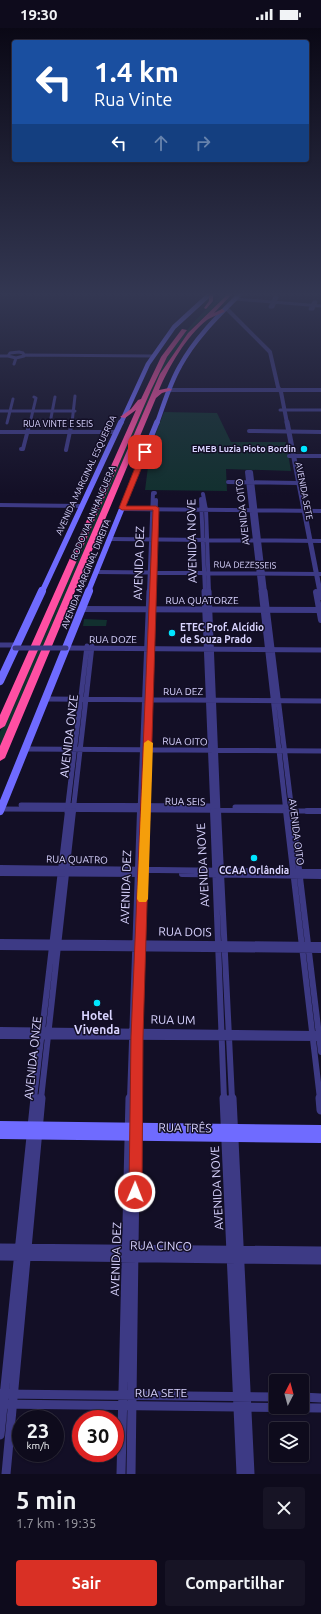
<!DOCTYPE html>
<html lang="pt">
<head>
<meta charset="utf-8">
<style>
	:root { --surface:#0e0b1c; --page:#171425; --text:#f1f3f6; --muted:#9b9ba3; --line:#2e2b3b; --accent:#d93025 }
	body { margin:0; font-family:Ubuntu,sans-serif; background:var(--page); color:var(--text); height:100vh; display:flex; flex-direction:column; font-size:15px; white-space:nowrap }
	* { box-sizing:border-box; margin:0 }
	p { font-size:13px; color:var(--muted) }
	.icon { flex:none; width:22px; height:22px; fill:none; stroke:currentColor; stroke-width:2; stroke-linecap:round; stroke-linejoin:round }
	.map { position:relative; height:1446px; overflow:hidden }
	.details { display:flex; flex-direction:column; background:var(--surface); flex:1 }
	.details>* { flex:none }
	.top-card { position:absolute; left:12px; top:12px; width:297px; height:122px; border-radius:4px; box-shadow:0 1px 3px #0004,0 0 0 1px var(--line); background:#1a4fa0; color:#fff; overflow:hidden }
	.needle { width:26px; rotate:6deg }
	.controls { position:absolute; left:269px; top:1346px; display:grid; gap:8px }
	.controls a { display:grid; place-items:center; width:40px; height:40px; border-radius:4px; background:var(--surface); box-shadow:0 1px 3px #0004,0 0 0 1px var(--line); font-size:20px }
	.speed { position:absolute; left:12px; top:1382px; display:flex; gap:8px; font-size:20px; font-weight:700; text-align:center }
	.speed>* { display:grid; place-content:center; width:52px; height:52px; border-radius:50%; background:var(--surface); box-shadow:0 1px 3px #0004,0 0 0 1px var(--line); line-height:1 }
	.speed small { font-size:10px; font-weight:400 }
	.speed .limit { border:6px solid #d22; background:#fff; color:#111 }
	.pin { position:absolute; display:grid; place-items:center; width:34px; height:34px; color:#fff; margin:-17px; border-radius:8px; box-shadow:0 2px 6px #0006 }
	.me { position:absolute; width:44px; margin:-22px; rotate:1deg; stroke-linejoin:round; filter:drop-shadow(0 0 3px #0008) }
	.turn { display:flex; align-items:center; gap:14px; height:84px; padding:0 16px; font-size:18px }
	.turn .icon { width:52px; height:52px; stroke-width:2.5 }
	.turn b { display:block; font-size:28px; line-height:34px }
	.lanes { display:flex; align-items:center; height:38px; padding:0 16px; background:#0003; justify-content:center; gap:20px; direction:ltr }
	.lanes .off { opacity:.35 }
	.round { display:grid; place-items:center; flex:none; width:42px; height:42px; border-radius:4px; background:var(--page) }
	.summary { display:flex; align-items:center; justify-content:space-between; height:68px; padding:0 16px }
	h1 { font-size:24px; font-weight:700; line-height:30px }
	.button { display:flex; gap:8px; margin-top:auto; padding:8px 16px }
	.button a { flex:1; height:46px; border-radius:4px; background:var(--accent); color:#fff; font-size:16px; font-weight:700; line-height:46px; text-align:center }
	.button a+a { background:var(--page); color:var(--text) }
	.status { display:flex; justify-content:space-between; align-items:center; height:28px; padding:0 20px; background:var(--surface); direction:ltr }
	.status svg { height:11px; fill:currentColor }
	.map>svg:first-child { display:block }
	.green { fill:#12302f }
	.lines { fill:none; stroke-linecap:round; stroke-linejoin:round }
	.minor-far4 { stroke:#3d3a85; stroke-width:3 }
	.minor-far3 { stroke:#3d3a85; stroke-width:4 }
	.minor-far2 { stroke:#3d3a85; stroke-width:5 }
	.minor-far1 { stroke:#3d3a85; stroke-width:6 }
	.minor { stroke:#3d3a85; stroke-width:9 }
	.tertiary-far2 { stroke:#3d3a85; stroke-width:4 }
	.tertiary-far1 { stroke:#3d3a85; stroke-width:5 }
	.tertiary { stroke:#3d3a85; stroke-width:6 }
	.secondary-far3 { stroke:#6f6bff; stroke-width:4.5 }
	.secondary-far2 { stroke:#6f6bff; stroke-width:5.5 }
	.secondary-far1 { stroke:#6f6bff; stroke-width:8 }
	.secondary { stroke:#6f6bff; stroke-width:12 }
	.motorway { fill:#ff4fa3; fill-rule:evenodd }
	.minor-bridge { stroke:#3d3a85; stroke-width:5 }
	.route { fill:#d93025; stroke:#8d1f18 }
	.slow { fill:#f59e0b }
	.poi-dot { fill:#00e5ff; stroke:#130f26; stroke-width:1.5 }
	.labels { text-anchor:middle; stroke-width:3; stroke-linejoin:round; paint-order:stroke }
	.far-street-label { font-size:9px; fill:#d9d4ff; stroke:#130f26 }
	.far-poi-label { font-size:9px; font-weight:bold; fill:#d9d4ff; stroke:#130f26; text-anchor:end }
	.street-label { font-size:10px; fill:#d9d4ff; stroke:#130f26 }
	.poi-label { font-size:10px; font-weight:bold; fill:#d9d4ff; stroke:#130f26; text-anchor:start }
	.near-street-label { font-size:12px; fill:#d9d4ff; stroke:#130f26 }
	.near-poi-label { font-size:12px; font-weight:bold; fill:#d9d4ff; stroke:#130f26 }
</style>
</head>
<body>
<div class="status"><b>19:30</b><svg viewBox="0 0 49 12"><path d="M0 12V9h3v3zM5 12V6h3v6zM10 12V3h3v9zM15 12V0h3v12zM26 1h20v11H26zM47 4h2v5h-2z"/></svg></div>
<div class="map">
<svg width="321" height="1446" viewBox="0 0 321 1446">
	<rect width="100%" height="100%" fill="#130f26"/>
	<path class="green" d="M224,265h6l-38,35 -26,39 -166,384v-19l158,-359c17,-32 39,-57 66,-80z
		M164,384l53,1 14,29h55l5,29 -65,-2 1,22 -82,-1 3,-23h-5z
		M84,591l23,1 -1,6h-23z"/>
	<g class="lines">
		<path class="minor-far4" d="M275,269h2l-4,10h-3z
			M235,271l86,7
			M314,274h2l-3,7h-3z
			M19,324l4,1 1,3 -8,2 -8,-2 2,-3z
			M25,327l128,1
			M0,328h8
			M14,336l2,-6
			M280,382h41
			M0,383h75
			M7,395l6,-24
			M30,395l6,-25 -2,-1
			M50,395l5,-26
			M72,395l3,-27"/>
		<path class="minor-far3" d="M249,403l72,1
			M0,404h115
			M21,421h2l7,-27
			M66,422l6,-28
			M289,428h32
			M228,454l70,1
			M203,466l3,16 3,82
			M201,471l4,93
			M0,477l81,1
			M121,481l200,2
			M110,511l211,2
			M96,544l225,2
			M149,564l4,-99h2
			M153,564l3,-92
			M261,564l-14,-120h4l14,120"/>
		<path class="minor-far2" d="M204,563l9,221
			M209,563l9,221
			M261,563l25,221
			M265,563l27,221
			M0,617h17
			M66,620l255,2
			M45,671l276,2
			M25,721l296,2
			M21,777l194,1
			M235,779h54
			M0,781l321,2
			M67,784l20,-166
			M73,784l19,-166
			M140,784l9,-221
			M145,784l8,-221"/>
		<path class="minor-far1" d="M213,783l11,288
			M218,783l14,288
			M286,783l34,288
			M292,783l29,241
			M307,783h14
			M0,840l321,4
			M0,845l140,1
			M182,846l139,2
			M0,914l321,3
			M0,919l321,3
			M0,1002l315,4
			M0,1008l316,2
			M34,1071l34,-288
			M41,1071l32,-288
			M130,1071l10,-288
			M136,1071l9,-288"/>
		<path class="minor" d="M224,1070l17,376
			M232,1070l18,376
			M320,1070l1,12
			M0,1220l321,3
			M0,1228l321,4
			M0,1366l276,3
			M302,1369l19,1
			M0,1376l321,4
			M0,1407l35,-337
			M6,1446l35,-376
			M121,1446l9,-376
			M131,1446l5,-376"/>
		<path class="tertiary-far2" d="M226,280l44,44 8,35 3,5 6,31
			M169,362h152"/>
		<path class="tertiary-far1" d="M287,394l33,170"/>
		<path class="tertiary" d="M320,563l1,6
			M316,564l5,28
			M82,581l239,1"/>
		<path class="secondary-far3" d="M121,395l27,-59 26,-37 37,-34
			M157,395c7,-19 13,-40 23,-57 15,-28 39,-51 61,-73"/>
		<path class="secondary-far2" d="M42,564l79,-170
			M88,564l69,-170"/>
		<path class="secondary-far1" d="M0,653l42,-90
			M0,783l89,-220"/>
		<path class="secondary" d="M0,1099l321,4
			M0,1105l321,4"/>
		<path class="motorway" d="M209,265h4v8l-7,8 -2,-1 5,-7z
			M229,265h4l-19,20 8,-4 3,2 -1,1c-6,3 -13,5 -17,8 -20,15 -39,48 -48,70l10,-2 3,2 -10,3 -6,5 -151,360 -5,3v-15l160,-372 28,-41z
			M182,301l5,1 -20,27 -16,33 -146,336 -5,3v-14l136,-305 -11,8 -5,-1 11,-8 7,-9 3,-1 20,-42z"/>
		<path class="minor-bridge" d="M15,620h51"/>
	</g>
	<linearGradient id="sky" x2="0" y2="1"><stop stop-color="#0a0815"/><stop offset="0.57" stop-color="#333752"/><stop offset="1" stop-color="#333752" stop-opacity="0"/></linearGradient>
	<rect width="321" height="467" fill="url(#sky)"/>
	<path class="route" d="M142,422l6,2 -22,54h30l3,2 -16,529 -1,155 -2,5 -5,2 -4,-2 -2,-5 2,-155 22,-527h-31l-3,-2z"/>
	<path class="slow" d="M148,712l5,3 -5,156 -2,3h-7l-2,-3 7,-156z"/>
	<g class="poi-dot">
		<circle cx="304" cy="421" r="4"/>
		<circle cx="172" cy="605" r="4"/>
		<circle cx="254" cy="830" r="4"/>
		<circle cx="97" cy="975" r="4"/>
	</g>
	<g class="labels">
		<g class="far-street-label">
			<text x="58" y="399">RUA VINTE E SEIS</text>
			<text transform="translate(86 447) rotate(-65)" y="3">AVENIDA MARGINAL ESQUERDA</text>
			<text transform="translate(304 463) rotate(79)" y="3">AVENIDA SETE</text>
			<text transform="translate(93 485) rotate(-67)" y="3">RODOVIA ANHANGUERA</text>
			<text transform="translate(245 537) rotate(1)" y="3">RUA DEZESSEIS</text>
			<text transform="translate(86 546) rotate(-68)" y="3">AVENIDA MARGINAL DIREITA</text>
		</g>
		<g class="far-poi-label">
			<text x="296" y="424">EMEB Luzia Pioto Bordin</text>
		</g>
		<g class="street-label">
			<text transform="translate(242 484) rotate(-96)" y="4">AVENIDA OITO</text>
			<text x="202" y="576">RUA QUATORZE</text>
			<text x="113" y="615">RUA DOZE</text>
			<text x="183" y="667">RUA DEZ</text>
			<text transform="translate(185 713) rotate(1)" y="4">RUA OITO</text>
			<text transform="translate(185 773) rotate(1)" y="4">RUA SEIS</text>
			<text transform="translate(297 804) rotate(83)" y="4">AVENIDA OITO</text>
			<text transform="translate(77 831) rotate(1)" y="4">RUA QUATRO</text>
		</g>
		<g class="poi-label">
			<text x="180" y="603">ETEC Prof. Alcídio<tspan x="180" dy="12">de Souza Prado</tspan></text>
			<text x="254" y="846" text-anchor="middle">CCAA Orlândia</text>
		</g>
		<g class="near-street-label">
			<text transform="translate(192 513) rotate(-91)" y="4">AVENIDA NOVE</text>
			<text transform="translate(139 535) rotate(-88)" y="4">AVENIDA DEZ</text>
			<text transform="translate(69 708) rotate(-83)" y="4">AVENIDA ONZE</text>
			<text transform="translate(203 837) rotate(-93)" y="4">AVENIDA NOVE</text>
			<text transform="translate(126 859) rotate(-88)" y="4">AVENIDA DEZ</text>
			<text transform="translate(185 904) rotate(1)" y="4">RUA DOIS</text>
			<text transform="translate(173 992) rotate(1)" y="4">RUA UM</text>
			<text transform="translate(33 1030) rotate(-84)" y="4">AVENIDA ONZE</text>
			<text transform="translate(185 1100) rotate(1)" y="4">RUA TRÊS</text>
			<text transform="translate(217 1160) rotate(-93)" y="4">AVENIDA NOVE</text>
			<text transform="translate(161 1218) rotate(1)" y="4">RUA CINCO</text>
			<text transform="translate(116 1231) rotate(-88)" y="4">AVENIDA DEZ</text>
			<text x="161" y="1369">RUA SETE</text>
		</g>
		<g class="near-poi-label">
			<text x="97" y="992">Hotel<tspan x="97" dy="14">Vivenda</tspan></text>
		</g>
	</g>
</svg>
<div class="controls">
<a><svg class="needle" viewBox="-14 -14 28 28"><path d="M0-13l5 13h-10z" fill="#e53935"/><path d="M0 13l5-13h-10z" fill="#9b9ba3"/></svg></a>
<a><svg class="icon" aria-label="layers" viewBox="0 0 24 24"><path d="M12 4l9 5-9 5-9-5zM3 14l9 5 9-5"/></svg></a>
</div>
<div class="speed"><div>23<small>km/h</small></div><div class="limit">30</div></div>
<div class="pin" style="left:145px;top:424px;background:#d93025"><svg class="icon" aria-label="arrive" viewBox="0 0 24 24"><path d="M6 21V4h12l-3 4 3 4H6"/></svg></div>
<svg class="me" style="left:135px;top:1164px" viewBox="-20 -20 40 40"><circle r="17" fill="#d93025" stroke="#fff" stroke-width="3"/><path d="M0-11L8 9 0 5-8 9z" fill="#fff"/></svg>
<div class="top-card">
<div class="turn"><svg class="icon" aria-label="left" viewBox="0 0 24 24"><path d="M17 20v-9H6M10 6l-5 5 5 5"/></svg><div><b>1.4 km</b>Rua Vinte</div></div>
<div class="lanes"><svg class="icon" aria-label="left" viewBox="0 0 24 24"><path d="M17 20v-9H6M10 6l-5 5 5 5"/></svg><svg class="icon off" aria-label="ahead" viewBox="0 0 24 24"><path d="M12 20V5M6 11l6-6 6 6"/></svg><svg class="icon off" aria-label="right" viewBox="0 0 24 24"><path d="M7 20v-9h11M14 6l5 5-5 5"/></svg></div>
</div>
</div>
<section class="details">
<div class="summary"><div><h1>5 min</h1><p>1.7 km · 19:35</p></div><a class="round"><svg class="icon" aria-label="close" viewBox="0 0 24 24"><path d="M6 6l12 12M18 6L6 18"/></svg></a></div>
<div class="button"><a>Sair</a><a>Compartilhar</a></div>
</section>
</body>
</html>
